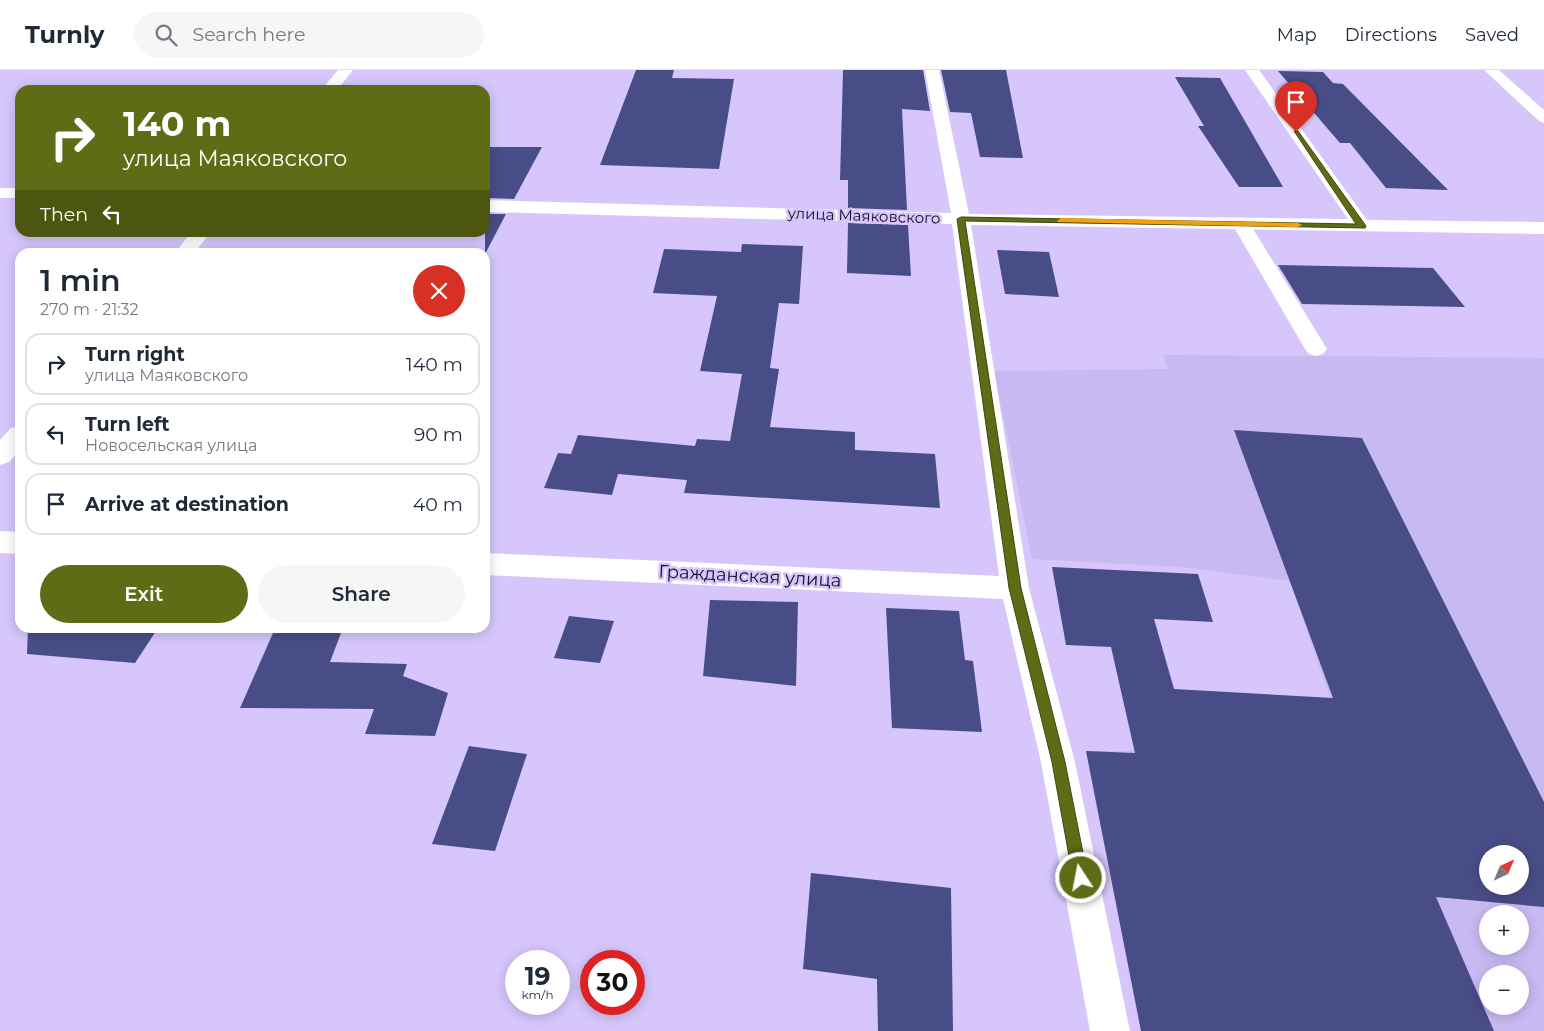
<!DOCTYPE html>
<html lang="en">
<head>
<meta charset="utf-8">
<style>
	:root { --surface:#fff; --page:#f6f6f7; --text:#1f2937; --muted:#747a83; --line:#e0e1e3; --accent:#5f6c16 }
	body { margin:0; font-family:Montserrat,sans-serif; background:var(--page); color:var(--text); height:100vh; display:flex; flex-direction:column; font-size:19px; white-space:nowrap }
	* { box-sizing:border-box; margin:0 }
	p { font-size:16px; color:var(--muted) }
	.icon { flex:none; width:28px; height:28px; fill:none; stroke:currentColor; stroke-width:2; stroke-linecap:round; stroke-linejoin:round }
	.map { position:relative; flex:1; overflow:hidden }
	.side { position:absolute; left:15px; top:178px; width:475px; height:385px; display:flex; flex-direction:column; background:var(--surface); border-radius:15px; box-shadow:0 2px 12px #0003 }
	.side>* { flex:none }
	.guide { position:absolute; left:15px; top:15px; width:475px; height:152px; border-radius:15px; box-shadow:0 2px 12px #0003; background:#5f6c16; color:#fff; overflow:hidden }
	.needle { width:32px; rotate:44deg }
	.tools { position:absolute; left:1479px; top:775px; display:grid; gap:10px }
	.tools a { display:grid; place-items:center; width:50px; height:50px; border-radius:50%; background:var(--surface); box-shadow:0 2px 12px #0003; font-size:25px }
	.speed { position:absolute; left:505px; top:880px; display:flex; gap:10px; font-size:25px; font-weight:700; text-align:center }
	.speed>* { display:grid; place-content:center; width:65px; height:65px; border-radius:50%; background:var(--surface); box-shadow:0 2px 12px #0003; line-height:1 }
	.speed small { font-size:12px; font-weight:400 }
	.speed .limit { border:8px solid #d22; background:#fff; color:#111 }
	.pin { position:absolute; display:grid; place-items:center; width:42px; height:42px; color:#fff; margin:-51px -21px; border-radius:50% 50% 50% 0; rotate:-45deg; box-shadow:0 0 5px #0007 }
	.pin .icon { rotate:45deg }
	.me { position:absolute; width:55px; margin:-28px; rotate:349deg; stroke-linejoin:round; filter:drop-shadow(0 0 4px #0008) }
	.turn { display:flex; align-items:center; gap:18px; height:105px; padding:0 25px; font-size:22px }
	.turn .icon { width:65px; height:65px; stroke-width:2.5 }
	.turn b { display:block; font-size:35px; line-height:42px }
	.then { display:flex; align-items:center; height:48px; padding:0 25px; background:#0003; gap:10px; font-size:19px }
	.round { display:grid; place-items:center; flex:none; width:52px; height:52px; border-radius:26px; background:var(--page) }
	.summary { display:flex; align-items:center; justify-content:space-between; height:85px; padding:0 25px }
	h1 { font-size:30px; font-weight:600; line-height:38px }
	.primary-button { display:flex; gap:10px; margin-top:auto; padding:10px 25px }
	.primary-button a { flex:1; height:58px; border-radius:30px; background:var(--accent); color:#fff; font-size:20px; font-weight:600; line-height:58px; text-align:center }
	.primary-button a+a { background:var(--page); color:var(--text) }
	ul { padding:0; list-style:none }
	li { display:flex; align-items:center; gap:15px; height:62px; margin:0 10px 8px; padding:0 15px; border:2px solid var(--line); border-radius:15px }
	li div { flex:1 }
	li b { display:block; font-size:19px }
	li em { font-style:normal }
	header { display:flex; align-items:center; gap:30px; box-sizing:border-box; height:70px; padding:0 25px; background:var(--surface); border-bottom:1px solid var(--line) }
	header strong { font-size:24px }
	nav { display:flex; gap:28px; margin-inline-start:auto; font-size:18px }
	.search { width:350px; height:45px; background:var(--page); display:flex; align-items:center; gap:12px; box-sizing:border-box; padding:0 18px; border-radius:28px; color:var(--muted); font-size:19px }
	.map>svg:first-child { display:block }
	.built { fill:#c9b9f3; fill-rule:evenodd }
	.building { fill:#484d87; fill-rule:evenodd }
	.lines { fill:none; stroke-linecap:round; stroke-linejoin:round }
	.service { fill:#fff; fill-rule:evenodd }
	.minor { fill:#fff; fill-rule:evenodd }
	.tertiary { fill:#fff; fill-rule:evenodd }
	.route { fill:#5f6c16; stroke:#3e460e }
	.slow { fill:#f59e0b }
	.labels { text-anchor:middle; stroke-width:5; stroke-linejoin:round; paint-order:stroke }
	.far-street-label { font-size:15px; fill:#170e26; stroke:#d6c6fc }
	.street-label { font-size:18px; fill:#170e26; stroke:#d6c6fc }
</style>
</head>
<body>
<header>
<strong>Turnly</strong>
<div class="search"><svg class="icon" aria-label="search" viewBox="0 0 24 24"><circle cx="10" cy="10" r="6"/><path d="M15 15l6 6"/></svg>Search here</div>
<nav><a>Map</a><a>Directions</a><a>Saved</a></nav>
</header>
<div class="map">
<svg width="1544" height="961" viewBox="0 0 1544 961">
	<rect width="100%" height="100%" fill="#d6c6fc"/>
	<path class="built" d="M1163,285l381,3v673h-403l-55,-280h228l36,5 -60,-175 -108,-14 -150,-8 -38,-188 174,-2zM1488,784h32v32h-32zM1488,844h32v32h-32zM1488,904h32v32h-32z"/>
	<path class="building" d="M636,0h38l-2,8 62,1 -15,90 -119,-4z
		M843,0h80l7,41 -28,-2 5,101 -59,-2v-28h-8z
		M941,0h65l17,88 -43,-1 -9,-44 -21,-1z
		M1278,1l45,1 10,11 10,1 105,106 -62,-2 -36,-45h-10z
		M1175,7l45,1 63,109h-44l-41,-61h6z
		M485,77h57l-28,52 -29,-1z
		M485,144h21l-21,40z
		M848,153l60,2 3,51 -64,-3z
		M742,174l61,2 -4,58 -20,-1 -9,65 9,1 -9,58 85,5v18l80,4 5,54 -256,-15 3,-13 -69,-6 -6,21 -68,-7 14,-35 13,1 7,-19 117,11 2,-7 33,2 12,-67 -42,-3 17,-75 -64,-3 11,-44 77,3z
		M997,180l52,2 10,45 -54,-3z
		M1278,195l155,3 32,39 -163,-3z
		M1234,360l128,8 182,364v105l-108,-10 58,134h-353l-55,-280 49,2 -24,-106 -45,-2 -14,-78 146,7 15,48 -59,-3 20,70 159,9zM1488,784h32v32h-32z
		M710,530l88,2 -2,84 -93,-10z
		M886,538l73,3 6,49 8,1 9,71 -90,-4z
		M569,546l45,5 -14,42 -46,-5z
		M28,558h130l-23,35 -108,-9z
		M273,563h68l-11,29 77,2 -4,12 45,17 -13,43 -70,-2 9,-25 -134,-1z
		M469,676l58,8 -32,97 -63,-7z
		M811,803l140,15 2,143h-75l-1,-52 -74,-10z"/>
	<g class="lines">
		<path class="service" d="M1484,0h15l45,40v13l-5,-2z
			M1241,149l6,1 3,4 77,125 -4,5 -7,2 -7,-2 -4,-5 -73,-125 3,-4z"/>
		<path class="minor" d="M925,0h14l30,144 379,5 -103,-149h14l108,150 177,2v12l-573,-9 58,363 46,174 55,269h-40l-49,-269 -38,-163 -518,-24v-22l514,23 -47,-352 -467,-12v-12l466,13z
			M0,118h20v10h-20z
			M0,461l20,1v22l-20,-1z"/>
		<path class="tertiary" d="M338,0h15l-16,20h-16z
			M191,162h20l-16,20h-19z
			M20,356v24l-11,12 -9,3v-25l11,-12z"/>
	</g>
	<path class="route" d="M1294,61h4l68,95 -1,2 -400,-7 56,367 44,174 23,116 -2,5 -5,2 -6,-2 -2,-5 -21,-116 -43,-174 -52,-369 4,-2 395,7z"/>
	<path class="slow" d="M1061,148l237,5 4,2 -4,2 -240,-5 -1,-1z"/>
	<g class="labels">
		<g class="far-street-label">
			<text transform="translate(864 146) rotate(2)" y="5">улица Маяковского</text>
		</g>
		<g class="street-label">
			<text transform="translate(750 506) rotate(3)" y="6">Гражданская улица</text>
		</g>
	</g>
</svg>
<div class="tools">
<a><svg class="needle" viewBox="-14 -14 28 28"><path d="M0-13l5 13h-10z" fill="#e53935"/><path d="M0 13l5-13h-10z" fill="#747a83"/></svg></a>
<a>+</a>
<a>−</a>
</div>
<div class="speed"><div>19<small>km/h</small></div><div class="limit">30</div></div>
<div class="pin" style="left:1296px;top:62px;background:#d93025"><svg class="icon" aria-label="arrive" viewBox="0 0 24 24"><path d="M6 21V4h12l-3 4 3 4H6"/></svg></div>
<svg class="me" style="left:1081px;top:808px" viewBox="-20 -20 40 40"><circle r="17" fill="#5f6c16" stroke="#fff" stroke-width="3"/><path d="M0-11L8 9 0 5-8 9z" fill="#fff"/></svg>
<div class="guide">
<div class="turn"><svg class="icon" aria-label="right" viewBox="0 0 24 24"><path d="M7 20v-9h11M14 6l5 5-5 5"/></svg><div><b>140 m</b>улица Маяковского</div></div>
<div class="then">Then<svg class="icon" aria-label="left" viewBox="0 0 24 24"><path d="M17 20v-9H6M10 6l-5 5 5 5"/></svg></div>
</div>
<section class="side">
<div class="summary"><div><h1>1 min</h1><p>270 m · 21:32</p></div><a class="round" style="background:#d93025;color:#fff"><svg class="icon" aria-label="close" viewBox="0 0 24 24"><path d="M6 6l12 12M18 6L6 18"/></svg></a></div>
<ul>
<li><svg class="icon" aria-label="right" viewBox="0 0 24 24"><path d="M7 20v-9h11M14 6l5 5-5 5"/></svg><div><b>Turn right</b><p>улица Маяковского</p></div><em>140 m</em></li>
<li><svg class="icon" aria-label="left" viewBox="0 0 24 24"><path d="M17 20v-9H6M10 6l-5 5 5 5"/></svg><div><b>Turn left</b><p>Новосельская улица</p></div><em>90 m</em></li>
<li><svg class="icon" aria-label="arrive" viewBox="0 0 24 24"><path d="M6 21V4h12l-3 4 3 4H6"/></svg><div><b>Arrive at destination</b></div><em>40 m</em></li>
</ul>
<div class="primary-button"><a>Exit</a><a>Share</a></div>
</section>
</div>
</body>
</html>
